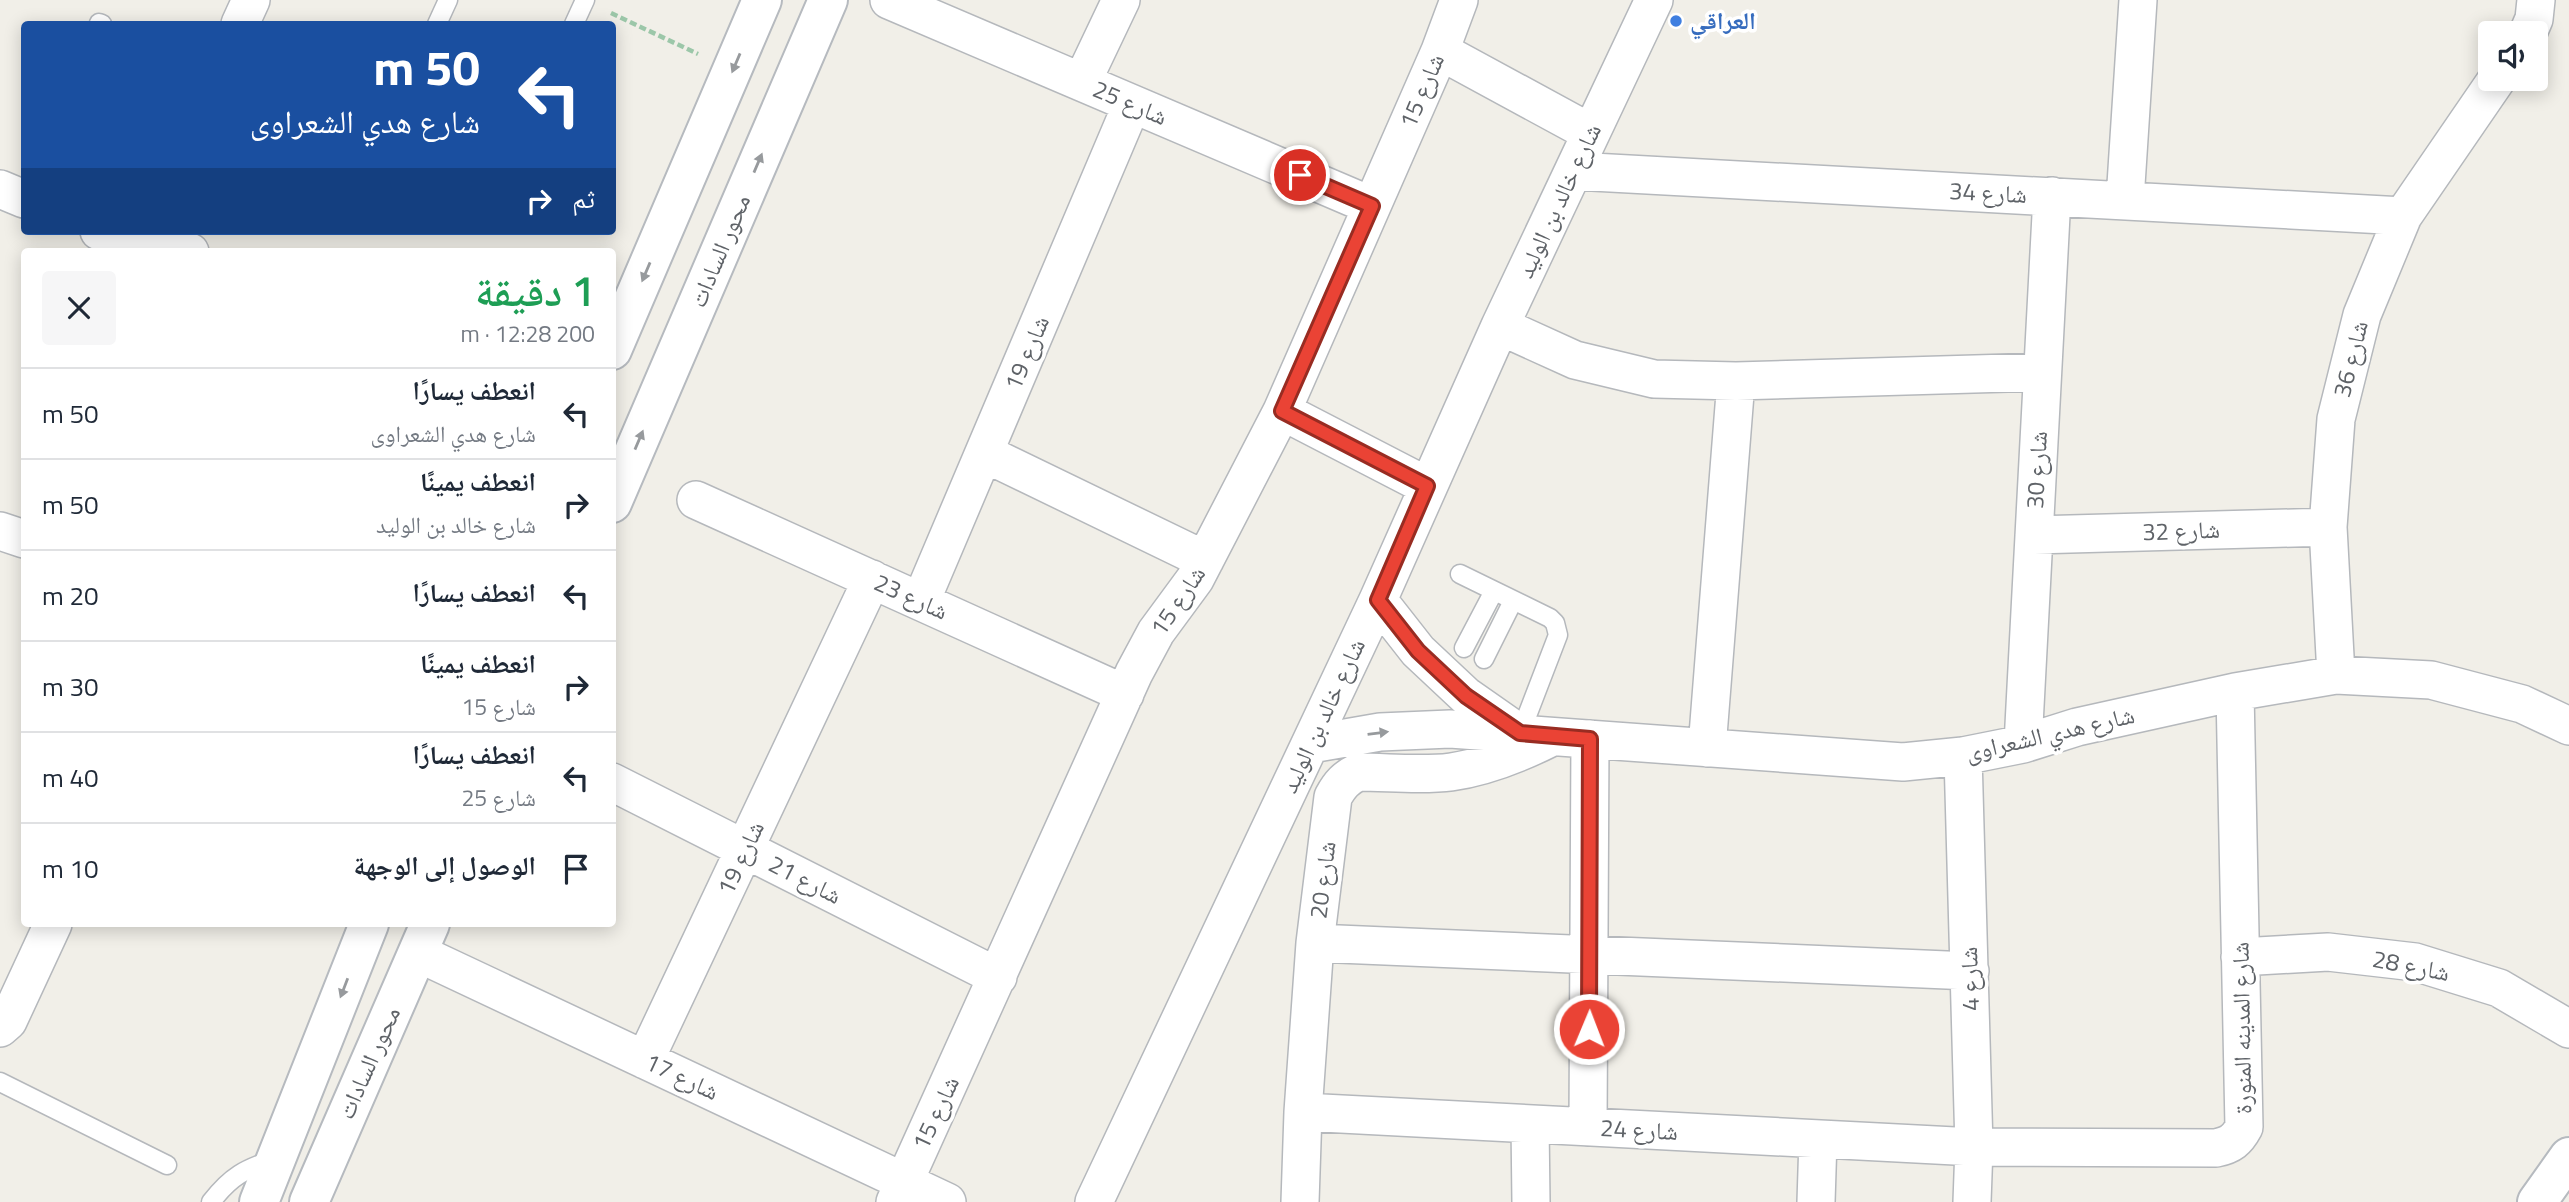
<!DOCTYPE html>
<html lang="ar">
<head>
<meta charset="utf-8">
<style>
	:root { --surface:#fff; --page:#f6f6f7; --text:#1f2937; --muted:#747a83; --line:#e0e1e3 }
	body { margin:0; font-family:"Titillium Web","Noto Naskh Arabic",sans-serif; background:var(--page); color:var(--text); direction:rtl; height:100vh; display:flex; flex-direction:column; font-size:26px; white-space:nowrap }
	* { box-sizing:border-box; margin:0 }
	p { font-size:23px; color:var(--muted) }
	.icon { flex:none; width:38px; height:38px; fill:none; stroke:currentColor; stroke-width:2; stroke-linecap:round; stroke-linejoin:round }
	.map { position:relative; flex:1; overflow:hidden; direction:ltr }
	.details { position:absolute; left:21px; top:248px; width:595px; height:679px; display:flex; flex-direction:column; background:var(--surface); border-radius:7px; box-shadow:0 4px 18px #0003; direction:rtl }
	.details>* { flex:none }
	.hud { position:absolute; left:21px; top:21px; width:595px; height:214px; border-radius:7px; box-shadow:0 4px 18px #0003; direction:rtl; background:#1a4fa0; color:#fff; overflow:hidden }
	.controls { position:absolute; left:2478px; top:21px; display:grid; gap:14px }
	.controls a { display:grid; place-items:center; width:70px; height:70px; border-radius:7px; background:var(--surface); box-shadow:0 4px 18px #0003; font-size:35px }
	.pin { position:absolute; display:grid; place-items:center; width:60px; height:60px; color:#fff; margin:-30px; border:4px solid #fff; border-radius:50%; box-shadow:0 2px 7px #0007 }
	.me { position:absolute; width:77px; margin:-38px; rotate:1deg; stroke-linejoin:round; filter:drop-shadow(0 0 5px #0008) }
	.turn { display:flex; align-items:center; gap:24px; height:147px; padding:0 21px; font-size:32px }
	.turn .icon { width:91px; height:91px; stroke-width:2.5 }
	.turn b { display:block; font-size:49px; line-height:60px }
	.then { display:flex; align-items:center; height:66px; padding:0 21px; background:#0003; gap:14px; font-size:26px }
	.round { display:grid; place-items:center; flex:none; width:74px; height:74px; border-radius:7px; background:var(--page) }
	.summary { display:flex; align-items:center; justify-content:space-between; height:119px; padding:0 21px }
	h1 { font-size:42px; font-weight:600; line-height:52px; color:#1e9e55 }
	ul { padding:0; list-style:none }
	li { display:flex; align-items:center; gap:21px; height:91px; padding:0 21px; border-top:2px solid var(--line) }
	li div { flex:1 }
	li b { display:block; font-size:26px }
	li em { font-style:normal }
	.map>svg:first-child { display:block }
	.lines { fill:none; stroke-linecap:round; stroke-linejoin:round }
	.lane-casing { stroke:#b5b8bc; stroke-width:21 }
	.street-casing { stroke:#b5b8bc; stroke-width:40 }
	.secondary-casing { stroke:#b6babf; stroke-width:42 }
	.path { stroke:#9cc7a9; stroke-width:4.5; stroke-dasharray:7 3.5; stroke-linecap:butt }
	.lane { stroke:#fff; stroke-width:18 }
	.street { stroke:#fff; stroke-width:37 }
	.secondary { stroke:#fff; stroke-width:38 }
	.oneway { fill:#979a9d }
	.route-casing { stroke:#982c22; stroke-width:18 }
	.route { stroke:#ea4335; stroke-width:12 }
	.shop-dot { fill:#3f7fe0; stroke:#fff; stroke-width:2.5 }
	.labels { text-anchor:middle; stroke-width:7; stroke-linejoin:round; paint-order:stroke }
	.shop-label { font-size:24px; font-weight:bold; fill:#366cbe; stroke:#fff; text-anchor:start }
	.street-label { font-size:24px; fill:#5f6368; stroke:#fff }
</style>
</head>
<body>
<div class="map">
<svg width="2569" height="1202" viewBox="0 0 2569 1202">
	<rect width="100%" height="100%" fill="#f1efe8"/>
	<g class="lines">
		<g class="lane-casing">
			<path id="lane" d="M99,23l3,1
				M437,24l11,-24
				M574,24l11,-24
				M1460,574l90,44 5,5 3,12 -38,99
				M1464,648l30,-57
				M1484,659l29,-58
				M0,1082l167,83
				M211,1202c20,-26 34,-33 64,-43"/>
		</g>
		<g class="street-casing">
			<path id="street" d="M889,0l483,206
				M240,24l11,-24
				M2528,33l6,-14 2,-19
				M1440,51l151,82
				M1082,82l39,-82
				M1574,171l829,45
				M0,189l24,10
				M2125,200l13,-200
				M99,231l49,21
				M157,237l33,15
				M1500,326l75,34 79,19 82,2 306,-9
				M1282,411l145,75
				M984,453l221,107
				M696,500l429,194
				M0,531l24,8
				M2034,535l294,-8
				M1378,600l40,51 48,45 53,37
				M921,601l211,-497
				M2336,675l-8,-148 8,-108 26,-104 41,-99 94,-137
				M1311,744l69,-12 70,-3 453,33 60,-6 60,-12 54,-17 158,-35 101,-17 95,5 91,24 47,22
				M2023,744l29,-548
				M1707,748l29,-367
				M1963,756l11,391 -2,55
				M612,782l386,195
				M1315,943l655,28
				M418,953l529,249
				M2240,957l88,-5 87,10 84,26 70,41
				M0,1028l8,-7 45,-97
				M645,1060l227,-481
				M1303,1112l671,35 242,1c15,-3 21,-8 28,-21l-9,-435
				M1530,1124l1,78
				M1588,1127l2,-388
				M895,1202l239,-529 22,-41 39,-53 87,-168 158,-360 19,-51
				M1094,1202l284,-602 122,-274 154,-326
				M1300,1202l3,-90 12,-169 18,-146c7,-13 13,-19 25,-25 30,0 63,4 93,0 34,-5 67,-18 97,-33
				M1816,1202l2,-63"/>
		</g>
		<g class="secondary-casing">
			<path id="secondary" d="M612,350l150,-350
				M612,503l216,-503
				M259,1202l110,-278
				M309,1202l121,-278
				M2537,1202l32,-45"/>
		</g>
		<path class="path" d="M611,13l87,41"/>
		<use href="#lane" class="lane"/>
		<use href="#street" class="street"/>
		<use href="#secondary" class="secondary"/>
	</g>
	<defs><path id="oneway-solid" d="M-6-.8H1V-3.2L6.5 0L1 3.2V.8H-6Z" transform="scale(1.75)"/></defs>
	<g class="oneway">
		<use href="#oneway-solid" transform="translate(736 63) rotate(113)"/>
		<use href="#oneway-solid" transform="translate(758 163) rotate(-67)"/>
		<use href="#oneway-solid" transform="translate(646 272) rotate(113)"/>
		<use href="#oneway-solid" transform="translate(639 440) rotate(-67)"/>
		<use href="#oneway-solid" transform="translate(1378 733) rotate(-7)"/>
		<use href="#oneway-solid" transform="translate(344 988) rotate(111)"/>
	</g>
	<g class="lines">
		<g class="route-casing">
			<path id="route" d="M1300,175l72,31 -90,205 145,75 -49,114 40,51 48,45 54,37 70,6 -1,290"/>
		</g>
		<use href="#route" class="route"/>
	</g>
	<circle class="shop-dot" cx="1676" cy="21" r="7"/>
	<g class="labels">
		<g class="shop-label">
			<text x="1690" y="29">العراقي</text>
		</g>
		<g class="street-label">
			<text transform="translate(1422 91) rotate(-67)" y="8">شارع 15</text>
			<text transform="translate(1130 103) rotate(23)" y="8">شارع 25</text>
			<text transform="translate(1988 193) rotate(3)" y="8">شارع 34</text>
			<text transform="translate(1559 201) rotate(-65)" y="8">شارع خالد بن الوليد</text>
			<text transform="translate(720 251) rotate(-67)" y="8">محور السادات</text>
			<text transform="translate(1027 353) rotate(-67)" y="8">شارع 19</text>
			<text transform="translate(2351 359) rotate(-76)" y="8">شارع 36</text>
			<text transform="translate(2037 470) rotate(-87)" y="8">شارع 30</text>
			<text transform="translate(2181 531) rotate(-2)" y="8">شارع 32</text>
			<text transform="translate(911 597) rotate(24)" y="8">شارع 23</text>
			<text transform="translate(1178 601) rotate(-56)" y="8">شارع 15</text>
			<text transform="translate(1323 716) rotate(-65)" y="8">شارع خالد بن الوليد</text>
			<text transform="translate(2050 734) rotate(-13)" y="8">شارع هدي الشعراوى</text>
			<text transform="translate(741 858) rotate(-65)" y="8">شارع 19</text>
			<text transform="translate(805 880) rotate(27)" y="8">شارع 21</text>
			<text transform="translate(1323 880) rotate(-83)" y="8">شارع 20</text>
			<text transform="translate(2411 966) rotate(11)" y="8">شارع 28</text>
			<text transform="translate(1970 979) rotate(-92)" y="8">شارع 4</text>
			<text transform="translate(2242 1028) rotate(-91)" y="8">شارع المدينه المنورة</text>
			<text transform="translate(369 1063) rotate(-66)" y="8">محور السادات</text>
			<text transform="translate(682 1077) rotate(25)" y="8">شارع 17</text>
			<text transform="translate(936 1113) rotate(-65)" y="8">شارع 15</text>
			<text transform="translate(1639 1130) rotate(3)" y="8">شارع 24</text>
		</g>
	</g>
</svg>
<div class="controls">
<a><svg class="icon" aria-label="sound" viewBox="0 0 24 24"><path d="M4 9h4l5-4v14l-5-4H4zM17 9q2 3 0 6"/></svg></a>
</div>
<div class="pin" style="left:1300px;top:175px;background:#d93025"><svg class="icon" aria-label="arrive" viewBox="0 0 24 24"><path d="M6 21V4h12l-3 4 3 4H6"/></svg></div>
<svg class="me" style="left:1589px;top:1029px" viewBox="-20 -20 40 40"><circle r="17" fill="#ea4335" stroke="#fff" stroke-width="3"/><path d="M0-11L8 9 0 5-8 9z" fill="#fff"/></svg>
<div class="hud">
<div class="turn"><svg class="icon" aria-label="left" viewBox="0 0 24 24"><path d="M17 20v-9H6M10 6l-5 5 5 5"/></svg><div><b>50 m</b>شارع هدي الشعراوى</div></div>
<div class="then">ثم<svg class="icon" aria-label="right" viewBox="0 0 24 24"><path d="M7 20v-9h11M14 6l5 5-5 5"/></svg></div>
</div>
<section class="details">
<div class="summary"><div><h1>1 دقيقة</h1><p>200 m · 12:28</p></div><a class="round"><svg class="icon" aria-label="close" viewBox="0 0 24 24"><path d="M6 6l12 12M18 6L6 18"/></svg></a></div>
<ul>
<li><svg class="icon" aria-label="left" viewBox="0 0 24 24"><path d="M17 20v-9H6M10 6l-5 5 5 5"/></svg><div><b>انعطف يسارًا</b><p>شارع هدي الشعراوى</p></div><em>50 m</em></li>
<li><svg class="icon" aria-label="right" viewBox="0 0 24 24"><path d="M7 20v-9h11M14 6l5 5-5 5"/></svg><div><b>انعطف يمينًا</b><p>شارع خالد بن الوليد</p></div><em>50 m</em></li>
<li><svg class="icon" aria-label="left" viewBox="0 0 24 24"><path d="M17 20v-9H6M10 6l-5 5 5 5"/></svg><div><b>انعطف يسارًا</b></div><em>20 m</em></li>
<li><svg class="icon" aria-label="right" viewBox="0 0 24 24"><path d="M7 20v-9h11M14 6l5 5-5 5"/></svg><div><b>انعطف يمينًا</b><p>شارع 15</p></div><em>30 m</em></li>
<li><svg class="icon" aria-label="left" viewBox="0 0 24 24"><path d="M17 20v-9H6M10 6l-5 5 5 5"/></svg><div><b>انعطف يسارًا</b><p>شارع 25</p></div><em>40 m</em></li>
<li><svg class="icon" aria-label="arrive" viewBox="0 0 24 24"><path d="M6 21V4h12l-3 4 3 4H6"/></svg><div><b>الوصول إلى الوجهة</b></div><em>10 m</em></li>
</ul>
</section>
</div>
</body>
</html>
